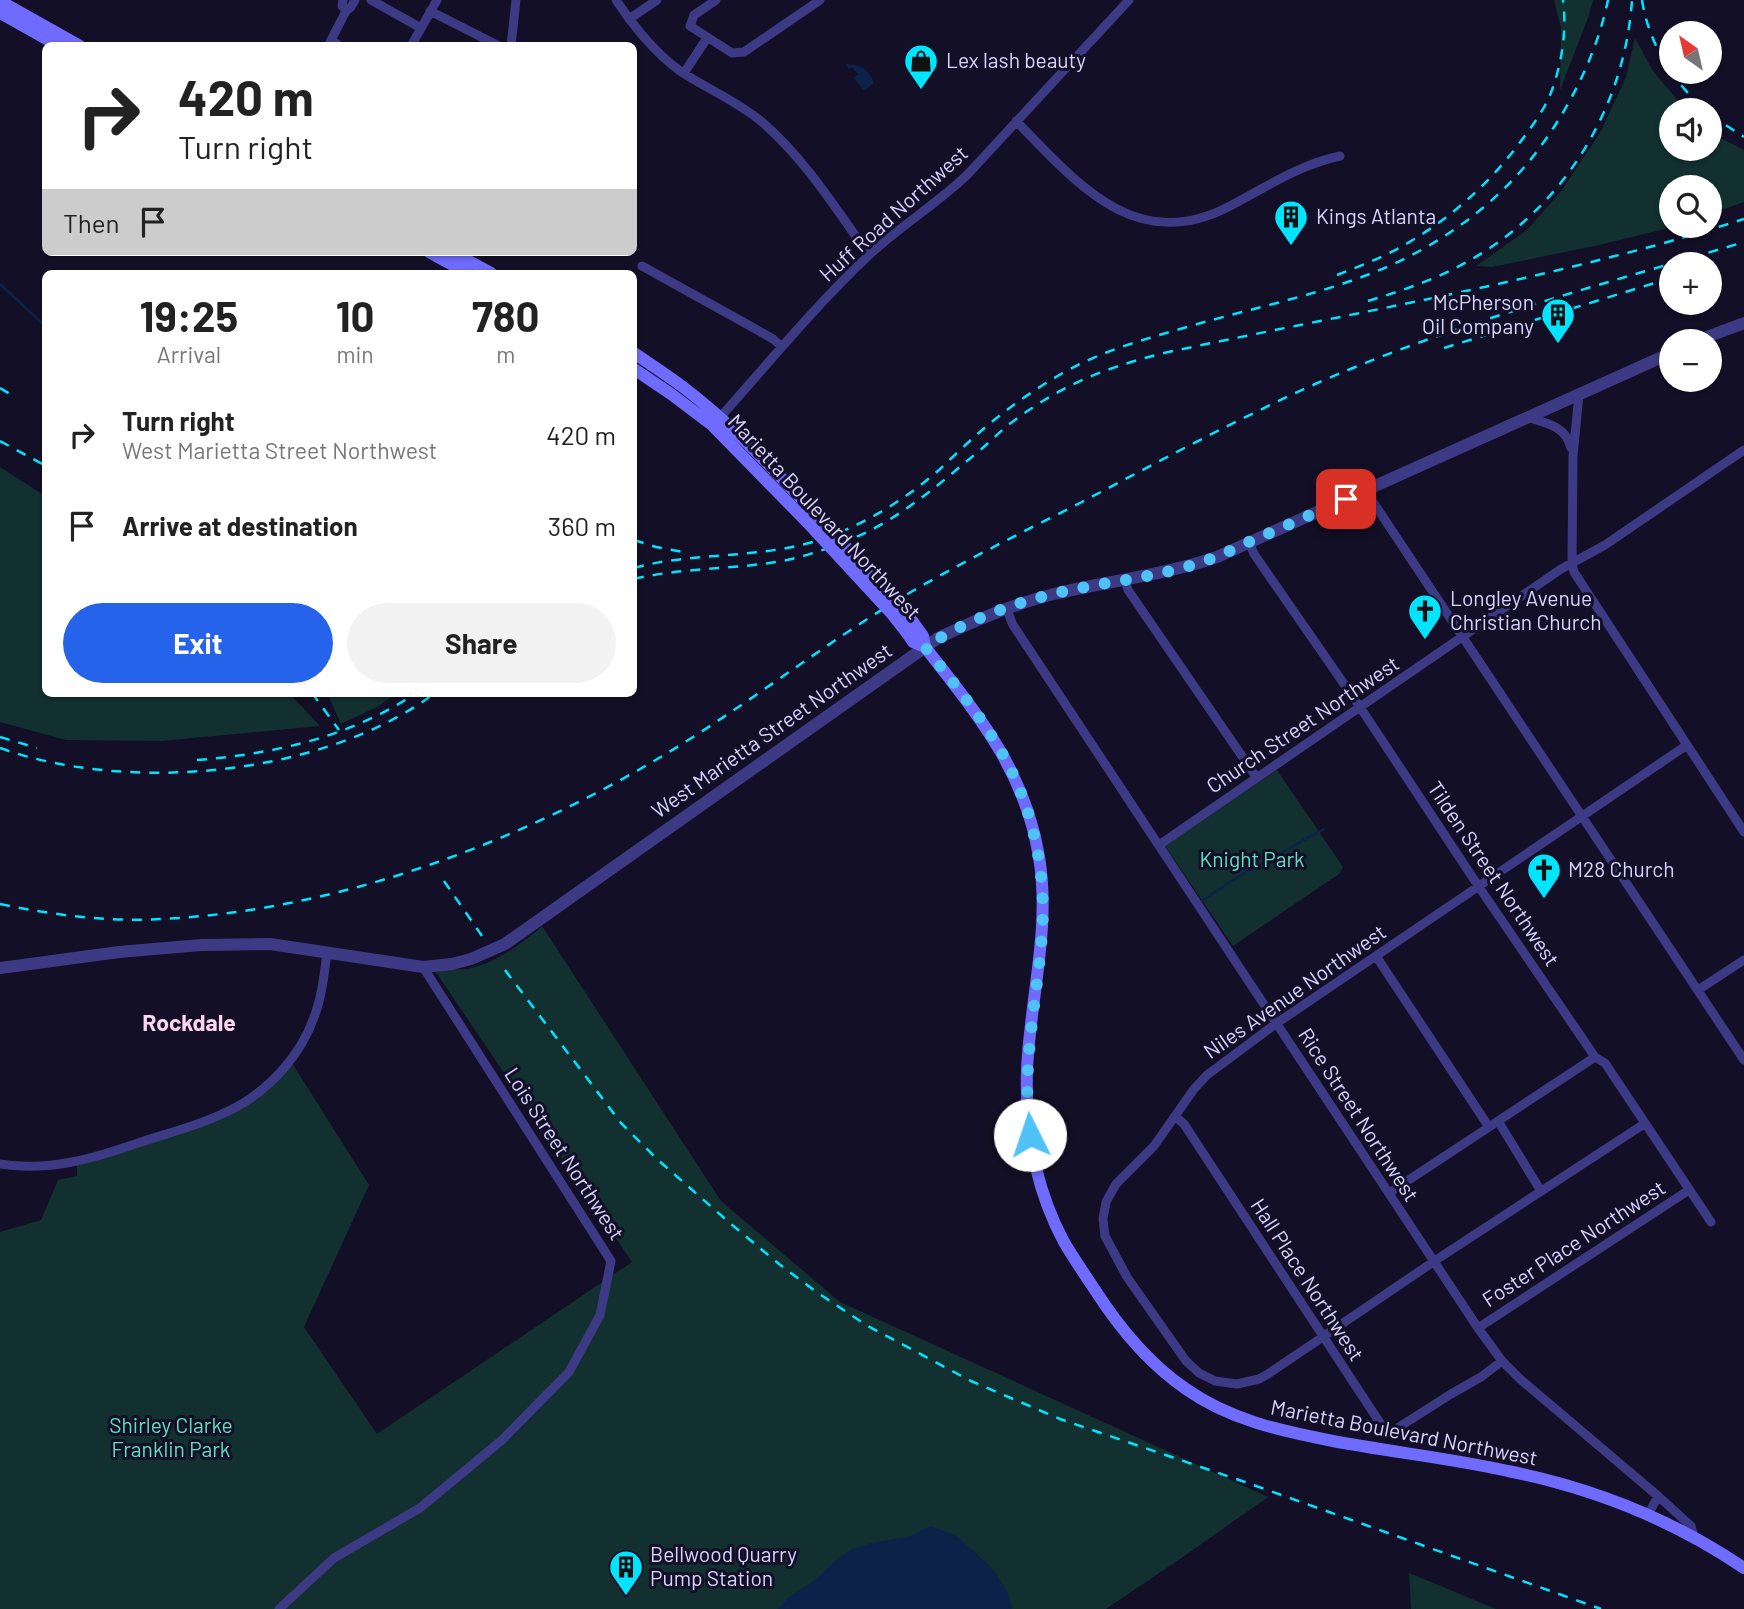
<!DOCTYPE html>
<html lang="en">
<head>
<meta charset="utf-8">
<style>
	:root { --surface:#fff; --page:#f2f2f2; --text:#222; --muted:#767676; --accent:#2563eb }
	body { margin:0; font-family:Barlow,sans-serif; background:var(--page); color:var(--text); height:100vh; display:flex; flex-direction:column; font-size:26px; white-space:nowrap }
	* { box-sizing:border-box; margin:0 }
	p { font-size:23px; color:var(--muted) }
	.icon { flex:none; width:38px; height:38px; fill:none; stroke:currentColor; stroke-width:2; stroke-linecap:round; stroke-linejoin:round }
	.map { position:relative; flex:1; overflow:hidden }
	.drawer { position:absolute; left:42px; top:270px; width:595px; height:427px; display:flex; flex-direction:column; background:var(--surface); border-radius:10px; box-shadow:0 2px 5px #0004 }
	.drawer>* { flex:none }
	.top-card { position:absolute; left:42px; top:42px; width:595px; height:214px; border-radius:10px; box-shadow:0 2px 5px #0004; background:#fff; color:var(--text); overflow:hidden }
	.needle { width:46px; rotate:326deg }
	.tools { position:absolute; left:1659px; top:21px; display:grid; gap:14px }
	.tools a { display:grid; place-items:center; width:63px; height:63px; border-radius:50%; background:var(--surface); box-shadow:0 2px 5px #0004; font-size:35px }
	.pin { position:absolute; display:grid; place-items:center; width:60px; height:60px; color:#fff; margin:-30px; border-radius:14px; box-shadow:0 4px 10px #0006 }
	.me { position:absolute; width:77px; margin:-38px; rotate:356deg; stroke-linejoin:round; filter:drop-shadow(0 0 5px #0008) }
	.turn { display:flex; align-items:center; gap:24px; height:147px; padding:0 21px; font-size:32px }
	.turn .icon { width:91px; height:91px; stroke-width:2.5 }
	.turn b { display:block; font-size:49px; line-height:60px }
	.then { display:flex; align-items:center; height:66px; padding:0 21px; background:#0003; gap:14px; font-size:26px }
	.eta { display:flex; justify-content:space-evenly; align-items:center; height:119px; text-align:center }
	.eta b { font-size:42px; font-weight:700; line-height:49px }
	.cta { display:flex; gap:14px; margin-top:auto; padding:14px 21px }
	.cta a { flex:1; height:80px; border-radius:42px; background:var(--accent); color:#fff; font-size:28px; font-weight:700; line-height:80px; text-align:center }
	.cta a+a { background:var(--page); color:var(--text) }
	ul { padding:0; list-style:none }
	li { display:flex; align-items:center; gap:21px; height:91px; padding:0 21px }
	li div { flex:1 }
	li b { display:block; font-size:26px }
	li em { font-style:normal }
	.map>svg:first-child { display:block }
	.green { fill:#12302f }
	.water { fill:#0c2248 }
	.lines { fill:none; stroke-linecap:round; stroke-linejoin:round }
	.stream { stroke:#0c2248; stroke-width:2.5 }
	.minor { stroke:#3d3a85; stroke-width:9 }
	.tertiary { stroke:#3d3a85; stroke-width:12 }
	.secondary { stroke:#6f6bff; stroke-width:12 }
	.rail { stroke:#00e5ff; stroke-width:2.5; stroke-dasharray:10 9; stroke-linecap:butt }
	.secondary-bridge { stroke:#6f6bff; stroke-width:12 }
	.route { stroke:#4fc3f7; stroke-width:12; stroke-dasharray:0 21.6 }
	.labels { text-anchor:middle; stroke-width:6; stroke-linejoin:round; paint-order:stroke }
	.poi-label { font-size:21px; fill:#d9d4ff; stroke:#130f26; text-anchor:start }
	.street-label { font-size:21px; fill:#d9d4ff; stroke:#130f26 }
	.park-label { font-size:21px; fill:#5fe0c0; stroke:#130f26 }
	.neighbourhood-label { font-size:23px; font-weight:bold; fill:#ffd6f0; stroke:#130f26 }
</style>
</head>
<body>
<div class="map">
<svg width="1744" height="1609" viewBox="0 0 1744 1609">
	<rect width="100%" height="100%" fill="#130f26"/>
	<path class="green" d="M1554,0h39l-5,18 -28,72 1,-62z
		M1635,38l18,33 33,39h-15v39h39v-19l9,7 25,13v52l-34,12v-27h-39v39h6l-78,19 -107,22 -16,-1 51,-36 35,-40 39,-59 25,-54z
		M0,467l45,29 1,197h243l31,33 -158,15 -96,-1 -66,-18z
		M327,693h70l-18,13 -38,18z
		M1277,770l66,97 -4,7 -106,72 -68,-100z
		M542,926l179,275 119,101 428,195 -88,62 -74,50h-1106v-377l41,-12 17,-40 19,-4v-17l128,-33 87,-63 77,122 -65,142 73,107 255,-172 -199,-294c12,0 27,3 38,0 26,-6 52,-25 71,-42z
		M1409,1573l87,36h-85z"/>
	<path class="water" d="M845,64c15,0 24,5 29,19l-10,8 -10,-13 4,-4 -6,-7 -3,2z
		M930,1526l27,10 38,35 14,25 3,13h-234l10,-11 27,-18 22,-21 15,-10 20,-6 38,-7z"/>
	<g class="lines">
		<path class="stream" d="M0,284l46,43
			M1200,902l41,-27 83,-46"/>
		<path class="minor" d="M343,0l-1,6 4,5 5,-4 4,-7
			M371,0l50,28
			M616,0c18,27 38,52 64,71 27,18 57,30 82,51 43,37 74,87 107,133
			M716,0l-22,15 -4,11 42,27 12,-1 76,-52
			M430,11l69,35
			M629,19l28,-19
			M331,40l9,6
			M328,46l18,-35
			M411,46l26,-46
			M511,46l5,-46
			M684,73l23,-35
			M1016,121c60,61 119,134 212,86 37,-19 70,-42 112,-51
			M642,266l110,61 21,12 9,8
			M1579,394l-6,62 -1,108 2,8 170,260
			M1527,417c19,6 39,9 44,31
			M716,422c50,-56 98,-115 152,-166 32,-30 69,-52 100,-82l161,-174
			M1365,490l379,570
			M1249,542l5,12 106,153 119,180 116,170 10,6 106,159
			M1125,580l3,10 129,188
			M1006,608l7,17 465,703 24,33 18,18 138,117 -10,19
			M1159,845l402,-276 44,-24 139,-95
			M1376,956l113,171
			M1698,990l46,-30
			M1176,1117l8,7 198,302 7,4 7,-1 55,-35 30,-17 21,-16
			M1498,1121l43,70
			M1644,1124l-205,134 -171,116 -9,5 -22,5 -22,-3 -16,-8 -13,-12 -59,-84 -22,-41 -2,-17 3,-17 10,-18 38,-38 40,-57 13,-14 70,-52 410,-278
			M0,1164c50,8 95,-6 141,-22 27,-9 56,-16 81,-28 46,-20 83,-61 96,-109 5,-17 7,-35 9,-53
			M1389,1193l206,-136
			M1478,1328l211,-138
			M1658,1496l33,30 3,11
			M279,1609l55,-51 86,-50 82,-68 67,-68 31,-57 11,-54 -188,-294"/>
		<path class="tertiary" d="M1696,341l48,-18
			M0,968l119,-16 82,-7 69,-1 153,23 29,-3 19,-5 34,-15 433,-306c38,-18 75,-34 116,-44 55,-13 110,-19 163,-37l454,-204"/>
		<path class="secondary" d="M0,1l80,45
			M0,13l59,33
			M429,252l38,21
			M452,252l39,21
			M634,353c16,11 33,22 49,34 49,37 91,83 133,127
			M634,369l37,25 41,31 95,97
			M905,611l18,25 2,11
			M907,633l6,9 12,5c52,67 100,123 114,210 12,71 -9,142 -12,213 -2,60 9,120 37,172 10,17 21,33 31,48 25,39 53,73 91,99 44,31 95,42 147,52 58,11 117,17 175,30 85,17 165,49 236,97"/>
		<path class="rail" d="M1642,0c7,44 30,80 63,110
			M1710,115l34,22
			M1337,275c23,-9 47,-18 69,-31 45,-26 84,-61 115,-103 12,-16 24,-32 31,-51 10,-28 15,-60 11,-90
			M1368,301c36,-11 72,-23 104,-42 93,-53 153,-153 160,-259
			M1444,348l227,-70
			M0,388l15,9
			M0,441l46,25
			M634,540l22,7 32,6
			M634,568c65,-18 134,-7 199,-33 39,-15 75,-38 106,-65 16,-15 32,-31 49,-45 28,-23 61,-46 94,-62 38,-18 78,-28 119,-40 54,-15 114,-28 166,-48 72,-27 138,-75 181,-139 28,-41 50,-88 60,-136
			M634,579c50,-12 102,-9 153,-19 27,-6 55,-16 80,-28 42,-21 76,-51 112,-81 12,-10 23,-22 36,-31 48,-36 93,-53 149,-67 149,-32 300,-58 447,-96 45,-11 89,-24 133,-38
			M312,693l27,37
			M0,737l37,11
			M0,748c129,46 324,28 435,-55
			M197,760c76,-6 154,-23 219,-67
			M444,881l38,55
			M0,904c53,11 107,18 161,15 174,-8 355,-75 503,-164 85,-51 162,-113 247,-163 55,-32 112,-60 169,-89 59,-31 118,-63 178,-92 155,-78 321,-119 486,-169
			M505,970l116,153 37,37 73,64 48,40 36,27 51,34 105,56 89,38 185,63 356,127"/>
		<path class="secondary-bridge" d="M816,514l89,97
			M807,522l85,92 15,19"/>
	</g>
	<g class="lines">
		<path class="route" d="M1030,1135c-9,-67 7,-134 12,-201 5,-72 -13,-143 -53,-202 -19,-30 -42,-57 -64,-85 39,-25 83,-42 128,-53 45,-11 91,-15 136,-28 22,-6 43,-16 64,-26 31,-13 62,-27 93,-41"/>
	</g>
	<defs>
		<g id="shop-pin" transform="scale(1.75)"><path d="M0 17L-7.5 6A9.5 9.5 0 1 1 7.5 6Z" fill="#00e5ff" stroke="#130f26"/><path d="M-5-2.5h2.3a2.7 3.5 0 0 1 5.4 0H5L5.5 6h-11ZM-1.5-2.5h3a1.5 2.3 0 0 0-3 0Z" fill="#111"/></g>
		<g id="building-pin" transform="scale(1.75)"><path d="M0 17L-7.5 6A9.5 9.5 0 1 1 7.5 6Z" fill="#00e5ff" stroke="#130f26"/><path d="M-4-6H4V6H1V3H-1V6H-4ZM-2.5-4.3h1.7v1.8h-1.7ZM.8-4.3h1.7v1.8H.8ZM-2.5-1h1.7V.8h-1.7ZM.8-1h1.7V.8H.8Z" fill="#111"/></g>
		<g id="church-pin" transform="scale(1.75)"><path d="M0 17L-7.5 6A9.5 9.5 0 1 1 7.5 6Z" fill="#00e5ff" stroke="#130f26"/><path d="M-1.2-6h2.4v3.5h3.3v2.4h-3.3V6h-2.4V-.1h-3.3v-2.4h3.3Z" fill="#111"/></g>
	</defs>
	<g fill-rule="evenodd">
		<use href="#shop-pin" x="921" y="61"/>
		<use href="#building-pin" x="1291" y="217"/>
		<use href="#building-pin" x="1558" y="315"/>
		<use href="#church-pin" x="1425" y="611"/>
		<use href="#church-pin" x="1544" y="870"/>
		<use href="#building-pin" x="626" y="1567"/>
	</g>
	<g class="labels">
		<g class="poi-label">
			<text x="946" y="68">Lex lash beauty</text>
			<text x="1316" y="224">Kings Atlanta</text>
			<text x="1534" y="310" text-anchor="end">McPherson<tspan x="1534" dy="24">Oil Company</tspan></text>
			<text x="1450" y="606">Longley Avenue<tspan x="1450" dy="24">Christian Church</tspan></text>
			<text x="1568" y="877">M28 Church</text>
			<text x="650" y="1562">Bellwood Quarry<tspan x="650" dy="24">Pump Station</tspan></text>
		</g>
		<g class="street-label">
			<text transform="translate(894 214) rotate(-42)" y="7">Huff Road Northwest</text>
			<text transform="translate(824 517) rotate(47)" y="7">Marietta Boulevard Northwest</text>
			<text transform="translate(1303 725) rotate(-34)" y="7">Church Street Northwest</text>
			<text transform="translate(772 731) rotate(-35)" y="7">West Marietta Street Northwest</text>
			<text transform="translate(1493 874) rotate(56)" y="7">Tilden Street Northwest</text>
			<text transform="translate(1295 992) rotate(-35)" y="7">Niles Avenue Northwest</text>
			<text transform="translate(1358 1115) rotate(57)" y="7">Rice Street Northwest</text>
			<text transform="translate(564 1154) rotate(57)" y="7">Lois Street Northwest</text>
			<text transform="translate(1574 1244) rotate(-33)" y="7">Foster Place Northwest</text>
			<text transform="translate(1307 1280) rotate(57)" y="7">Hall Place Northwest</text>
			<text transform="translate(1404 1433) rotate(11)" y="7">Marietta Boulevard Northwest</text>
		</g>
		<g class="park-label">
			<text x="1252" y="867">Knight Park</text>
			<text x="171" y="1433">Shirley Clarke<tspan x="171" dy="24">Franklin Park</tspan></text>
		</g>
		<g class="neighbourhood-label">
			<text x="189" y="1031">Rockdale</text>
		</g>
	</g>
</svg>
<div class="tools">
<a><svg class="needle" viewBox="-14 -14 28 28"><path d="M0-13l5 13h-10z" fill="#e53935"/><path d="M0 13l5-13h-10z" fill="#767676"/></svg></a>
<a><svg class="icon" aria-label="sound" viewBox="0 0 24 24"><path d="M4 9h4l5-4v14l-5-4H4zM17 9q2 3 0 6"/></svg></a>
<a><svg class="icon" aria-label="search" viewBox="0 0 24 24"><circle cx="10" cy="10" r="6"/><path d="M15 15l6 6"/></svg></a>
<a>+</a>
<a>−</a>
</div>
<div class="pin" style="left:1346px;top:499px;background:#d93025"><svg class="icon" aria-label="arrive" viewBox="0 0 24 24"><path d="M6 21V4h12l-3 4 3 4H6"/></svg></div>
<svg class="me" style="left:1030px;top:1135px" viewBox="-20 -20 40 40"><circle r="19" fill="#fff"/><path d="M0-13L10 11 0 6-10 11z" fill="#4fc3f7"/></svg>
<div class="top-card">
<div class="turn"><svg class="icon" aria-label="right" viewBox="0 0 24 24"><path d="M7 20v-9h11M14 6l5 5-5 5"/></svg><div><b>420 m</b>Turn right</div></div>
<div class="then">Then<svg class="icon" aria-label="arrive" viewBox="0 0 24 24"><path d="M6 21V4h12l-3 4 3 4H6"/></svg></div>
</div>
<section class="drawer">
<div class="eta">
<div><b>19:25</b><p>Arrival</p></div>
<div><b>10</b><p>min</p></div>
<div><b>780</b><p>m</p></div>
</div>
<ul>
<li><svg class="icon" aria-label="right" viewBox="0 0 24 24"><path d="M7 20v-9h11M14 6l5 5-5 5"/></svg><div><b>Turn right</b><p>West Marietta Street Northwest</p></div><em>420 m</em></li>
<li><svg class="icon" aria-label="arrive" viewBox="0 0 24 24"><path d="M6 21V4h12l-3 4 3 4H6"/></svg><div><b>Arrive at destination</b></div><em>360 m</em></li>
</ul>
<div class="cta"><a>Exit</a><a>Share</a></div>
</section>
</div>
</body>
</html>
